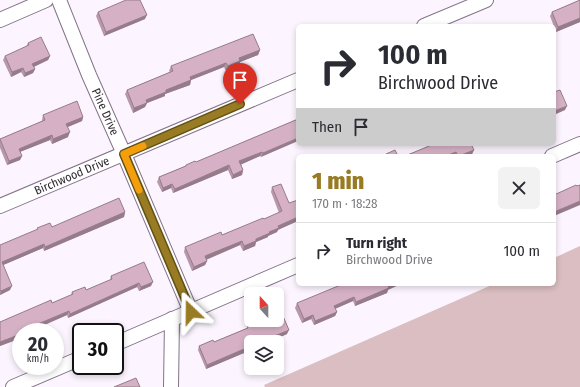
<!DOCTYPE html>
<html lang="en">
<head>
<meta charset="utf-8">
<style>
	:root { --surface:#fff; --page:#f2f2f3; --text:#2b2b33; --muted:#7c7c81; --line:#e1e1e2; --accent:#987b23 }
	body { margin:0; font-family:"Fira Sans Condensed",sans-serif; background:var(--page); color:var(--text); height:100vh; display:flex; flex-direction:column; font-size:15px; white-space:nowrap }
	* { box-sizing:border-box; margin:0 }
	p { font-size:13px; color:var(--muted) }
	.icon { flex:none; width:22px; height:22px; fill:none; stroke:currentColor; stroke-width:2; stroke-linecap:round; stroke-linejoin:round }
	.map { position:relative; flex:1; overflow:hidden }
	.sheet { position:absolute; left:296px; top:154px; width:260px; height:132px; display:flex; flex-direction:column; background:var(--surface); border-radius:6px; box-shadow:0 2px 6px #0003 }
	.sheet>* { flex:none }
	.top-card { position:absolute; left:296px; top:24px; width:260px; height:122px; border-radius:6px; box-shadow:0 2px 6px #0003; background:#fff; color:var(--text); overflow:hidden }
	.needle { width:26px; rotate:339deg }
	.buttons { position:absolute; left:244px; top:287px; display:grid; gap:8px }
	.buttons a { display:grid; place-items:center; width:40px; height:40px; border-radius:6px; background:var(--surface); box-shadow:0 2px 6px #0003; font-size:20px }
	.speed { position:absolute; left:12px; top:323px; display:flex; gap:8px; font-size:20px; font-weight:700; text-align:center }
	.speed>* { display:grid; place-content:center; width:52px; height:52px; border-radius:50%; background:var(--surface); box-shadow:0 2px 6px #0003; line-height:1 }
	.speed small { font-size:10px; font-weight:400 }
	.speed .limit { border:2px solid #111; border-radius:6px; background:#fff; color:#111 }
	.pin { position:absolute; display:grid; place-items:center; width:34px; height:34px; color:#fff; margin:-41px -17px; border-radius:50% 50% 50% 0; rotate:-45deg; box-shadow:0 0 4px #0007 }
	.pin .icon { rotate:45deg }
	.me { position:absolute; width:44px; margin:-22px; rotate:337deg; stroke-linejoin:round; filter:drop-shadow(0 0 3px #0008) }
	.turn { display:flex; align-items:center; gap:14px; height:84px; padding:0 16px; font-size:18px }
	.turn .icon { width:52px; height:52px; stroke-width:2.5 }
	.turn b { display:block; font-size:28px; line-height:34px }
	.then { display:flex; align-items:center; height:38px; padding:0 16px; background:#0003; gap:8px; font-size:15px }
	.round { display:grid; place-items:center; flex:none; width:42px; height:42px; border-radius:6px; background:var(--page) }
	.headline { display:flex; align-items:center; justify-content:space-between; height:68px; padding:0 16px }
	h1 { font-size:24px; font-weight:800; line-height:30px; color:var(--accent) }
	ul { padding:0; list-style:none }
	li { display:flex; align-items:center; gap:12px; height:56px; padding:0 16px; border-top:1px solid var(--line) }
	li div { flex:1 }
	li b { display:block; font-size:15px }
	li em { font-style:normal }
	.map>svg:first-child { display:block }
	.green { fill:#dabec1 }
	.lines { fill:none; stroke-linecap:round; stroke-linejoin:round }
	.minor-casing { stroke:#837388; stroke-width:16 }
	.minor { stroke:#fff; stroke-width:14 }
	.wall { fill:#b898a9 }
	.shaded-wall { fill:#967c8a }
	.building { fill:#d6b1c5; stroke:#967c8a }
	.route-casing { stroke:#635017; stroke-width:10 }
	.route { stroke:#987b23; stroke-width:7 }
	.slow { stroke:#f59e0b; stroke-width:7 }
	.labels { text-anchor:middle; stroke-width:3.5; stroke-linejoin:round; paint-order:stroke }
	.street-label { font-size:12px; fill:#2f2931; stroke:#fff }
</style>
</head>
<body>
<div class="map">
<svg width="580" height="387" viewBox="0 0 580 387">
	<rect width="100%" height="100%" fill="#fcf5ff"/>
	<path class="green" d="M580,246v141h-315l-1,-2 230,-101h60v-26z"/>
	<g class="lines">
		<g class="minor-casing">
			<g id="minor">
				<path id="s1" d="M59,0l30,75 35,79 67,158"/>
				<path d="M0,20l46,-20"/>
				<path d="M424,26l62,-26"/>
				<path d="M552,156l28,-12"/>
				<path id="s2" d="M0,206l298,-126"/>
				<path d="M115,344l183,-79"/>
				<path d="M13,387l68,-29"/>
				<path d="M171,387l1,-68"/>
			</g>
		</g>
		<use href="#minor" class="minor"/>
	</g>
	<path class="wall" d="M580,0v22l-24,10 -6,-16 2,-4z
		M98,12l47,7 -41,17 -8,-20z
		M28,43l22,13 -2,4 -14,7 1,2 -2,4 -9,4 -3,-5 -10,5 -8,-17 2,-4 21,-9z
		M260,50l-2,5 -18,7 -1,4 -13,5 -2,-4 -33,13 -1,5 -25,9v2l-18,7 -2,4 -12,6 -8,-19 2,-4 43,-18 -1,-1 2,-5z
		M43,115l40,2 -1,4 -14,6v10l-16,7 -2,-4 -30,12 2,4 -2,4 -13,5 -7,-17v-9l42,-18v-1z
		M298,119l-37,38 -1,-1 -19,8 2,6 -1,5 -10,4 -4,-9 -55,23 -2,-5 -9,4 -5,-10 2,-5 26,-11 1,-1 10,-3z
		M474,150l-2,4 -4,2h-63z
		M272,187l17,16 -12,29 -9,4v1l-12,5 -1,4 -12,5 -3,-6 -34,15 1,1 -2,4 -13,6 -8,-19 1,-5 37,-12 57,-22 -8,-21z
		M125,212l-1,5 -80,34 -1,-3 -40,17 7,25 -10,5v-50l37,-15v-2l15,-1z
		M111,276l40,10 -12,5 -2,-4 -69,31 -1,-3 -27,12 -19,5v6l-21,8v-24l52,-19 19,-8 1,-3 14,-2 24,-10z
		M388,290l-1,3 -32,13 -2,-5 -18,8 2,3 -2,4 -21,9 -3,-6 -9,4 -7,-15 2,-5z
		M262,323l25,11 -18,8h-18v8l-45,19 -8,-19 1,-4 15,-4 33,-14v-2z"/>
	<path class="shaded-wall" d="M147,15l-2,4 -41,17 2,-4z
		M580,18v4l-24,10 2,-5z
		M260,50l-2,5 -18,7 -1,4 -13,5 2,-5 11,-8z
		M50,56l-2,4 -17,8 1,-4z
		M226,63l-2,4 -33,13 -1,5 -25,9v2l-18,7 -2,4 -12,6 1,-5 12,-8 44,-23z
		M23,68l-2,4 -10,5 1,-5z
		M35,69l-2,4 -9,4 1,-4z
		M567,106l-2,4 -11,5v-4z
		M83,117l-1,4 -17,7 1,-4z
		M70,132l-2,5 -16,7 1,-5z
		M52,135l-2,5 -33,13 2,-4z
		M298,138v3l-37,16 2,-4z
		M474,150l-2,4 -4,2h-9z
		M262,152l-2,4 -22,10 1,-5z
		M456,152l-2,4h-8z
		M22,156l-2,4 -13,5 2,-4z
		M229,165l-1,5 -55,23 2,-4z
		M243,170l-1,5 -10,4 1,-4z
		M172,184l-1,4 -9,4 1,-4z
		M580,201v4l-26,11v-4z
		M125,212l-1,5 -80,34 1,-4z
		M298,217v4l-20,9 -1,2 -9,4v1l-12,5 -1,4 -12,5 1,-5 12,-7 13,-7 9,-6z
		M242,241l-2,4 -37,16 2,-5z
		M44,244l-1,4 -42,18 1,-4z
		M207,261l-2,4 -13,6 2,-4z
		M153,282l-2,4 -12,5 2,-4z
		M139,283l-2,4 -69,31 2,-4z
		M392,284h9l-13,6 -1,3 -32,13 1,-4z
		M12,286l-2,4 -10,5 1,-4z
		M354,297l-1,4 -21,9 2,-4z
		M69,311l-2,4 -30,13 1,-4z
		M337,312l-2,4 -21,9 1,-4z
		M313,315l-2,4 -9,4 2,-4z
		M40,328l-2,4h-8z
		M289,330l-2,4 -18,8h-9z
		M21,334v4l-21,8v-4z
		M251,346v4l-45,19 1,-4z"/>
	<path class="building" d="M126,0h14l7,15 -41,17 -8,-20z
		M580,0v18l-22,9 -6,-15z
		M253,34l7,16 -21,8 1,3 -12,5 -2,-3 -36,14 1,3 -25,10v2l-20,8 1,3 -13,5 -7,-18 46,-19 -2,-5z
		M41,37l9,19 -18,8 3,5 -10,4 -2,-5 -11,4 -7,-16 24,-11 -1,-2z
		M560,90l7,16 -13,5v-19z
		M77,101l6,16 -17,7 4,8 -17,7 -1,-4 -33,14 3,7 -13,5 -9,-22 45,-19 -2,-5z
		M298,119v19l-35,15 -1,-1 -23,9 4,9 -10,5 -4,-10 -54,24 -3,-5 -9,4 -4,-11 27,-11v-1l9,-4 1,1z
		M434,144h37l3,6 -15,6h-1l-2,-4 -10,4h-41z
		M395,150l3,6h-11l-1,-2z
		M281,184l8,19 9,-3v17l-20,9 1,2 -10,4 1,1 -14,6v2l-12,5 -2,-5 -37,15 2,5 -13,6 -9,-20 36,-15 1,3 41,-17 1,1 18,-8 -10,-24z
		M576,185l1,1 3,-1v16l-26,11v-17z
		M119,198l6,14 -80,35 -1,-3 -42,18 10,24 -11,5 -1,-1v-45l38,-16 -1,-1 13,-5 2,4z
		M144,262l9,20 -12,5 -2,-4 -69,31 -1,-3 -31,13 2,4 -10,4h-9v2l-21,8v-20l51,-22 1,3 21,-9 -1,-2 13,-5 1,3 26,-11 -1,-3z
		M343,284h49l-4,2 1,2 -33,14 -2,-5 -20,9 3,6 -22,9 -2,-6 -9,4 -7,-16z
		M282,314l7,16 -29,12h-9v4l-44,19 -8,-19 14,-6 1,2 34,-14 -1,-2 14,-6 1,3 6,-3h9v-4z
		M136,378l4,9h-26z"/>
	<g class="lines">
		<g class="route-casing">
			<path id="route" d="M191,312l-67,-158 116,-50"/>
		</g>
		<use href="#route" class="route"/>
		<path class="slow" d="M139,190l-15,-36 19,-8"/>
	</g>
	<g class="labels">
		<g class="street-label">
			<text dy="4" stroke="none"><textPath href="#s1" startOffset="121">Pine Drive</textPath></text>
			<text dy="4" stroke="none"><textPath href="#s2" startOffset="78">Birchwood Drive</textPath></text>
		</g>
	</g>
</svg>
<div class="buttons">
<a><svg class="needle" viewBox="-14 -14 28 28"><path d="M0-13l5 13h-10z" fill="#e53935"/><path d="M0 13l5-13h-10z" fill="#7c7c81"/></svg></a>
<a><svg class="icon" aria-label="layers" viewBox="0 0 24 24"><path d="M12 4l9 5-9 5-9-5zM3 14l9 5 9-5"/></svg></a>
</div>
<div class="speed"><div>20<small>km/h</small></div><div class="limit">30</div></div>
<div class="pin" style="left:240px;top:104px;background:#d93025"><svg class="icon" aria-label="arrive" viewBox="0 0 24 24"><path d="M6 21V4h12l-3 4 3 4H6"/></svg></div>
<svg class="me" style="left:191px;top:312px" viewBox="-20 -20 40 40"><path d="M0-17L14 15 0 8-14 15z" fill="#987b23" stroke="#fff" stroke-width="4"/></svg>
<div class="top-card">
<div class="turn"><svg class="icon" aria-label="right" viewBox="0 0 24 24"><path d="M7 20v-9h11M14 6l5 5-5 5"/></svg><div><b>100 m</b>Birchwood Drive</div></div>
<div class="then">Then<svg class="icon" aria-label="arrive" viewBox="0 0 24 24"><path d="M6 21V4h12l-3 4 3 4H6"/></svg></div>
</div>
<section class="sheet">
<div class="headline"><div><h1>1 min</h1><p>170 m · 18:28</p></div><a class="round"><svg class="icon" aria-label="close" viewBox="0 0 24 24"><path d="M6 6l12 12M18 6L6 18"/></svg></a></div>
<ul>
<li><svg class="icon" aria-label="right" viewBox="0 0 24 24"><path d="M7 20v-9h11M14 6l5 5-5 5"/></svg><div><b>Turn right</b><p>Birchwood Drive</p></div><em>100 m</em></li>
</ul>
</section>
</div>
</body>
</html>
